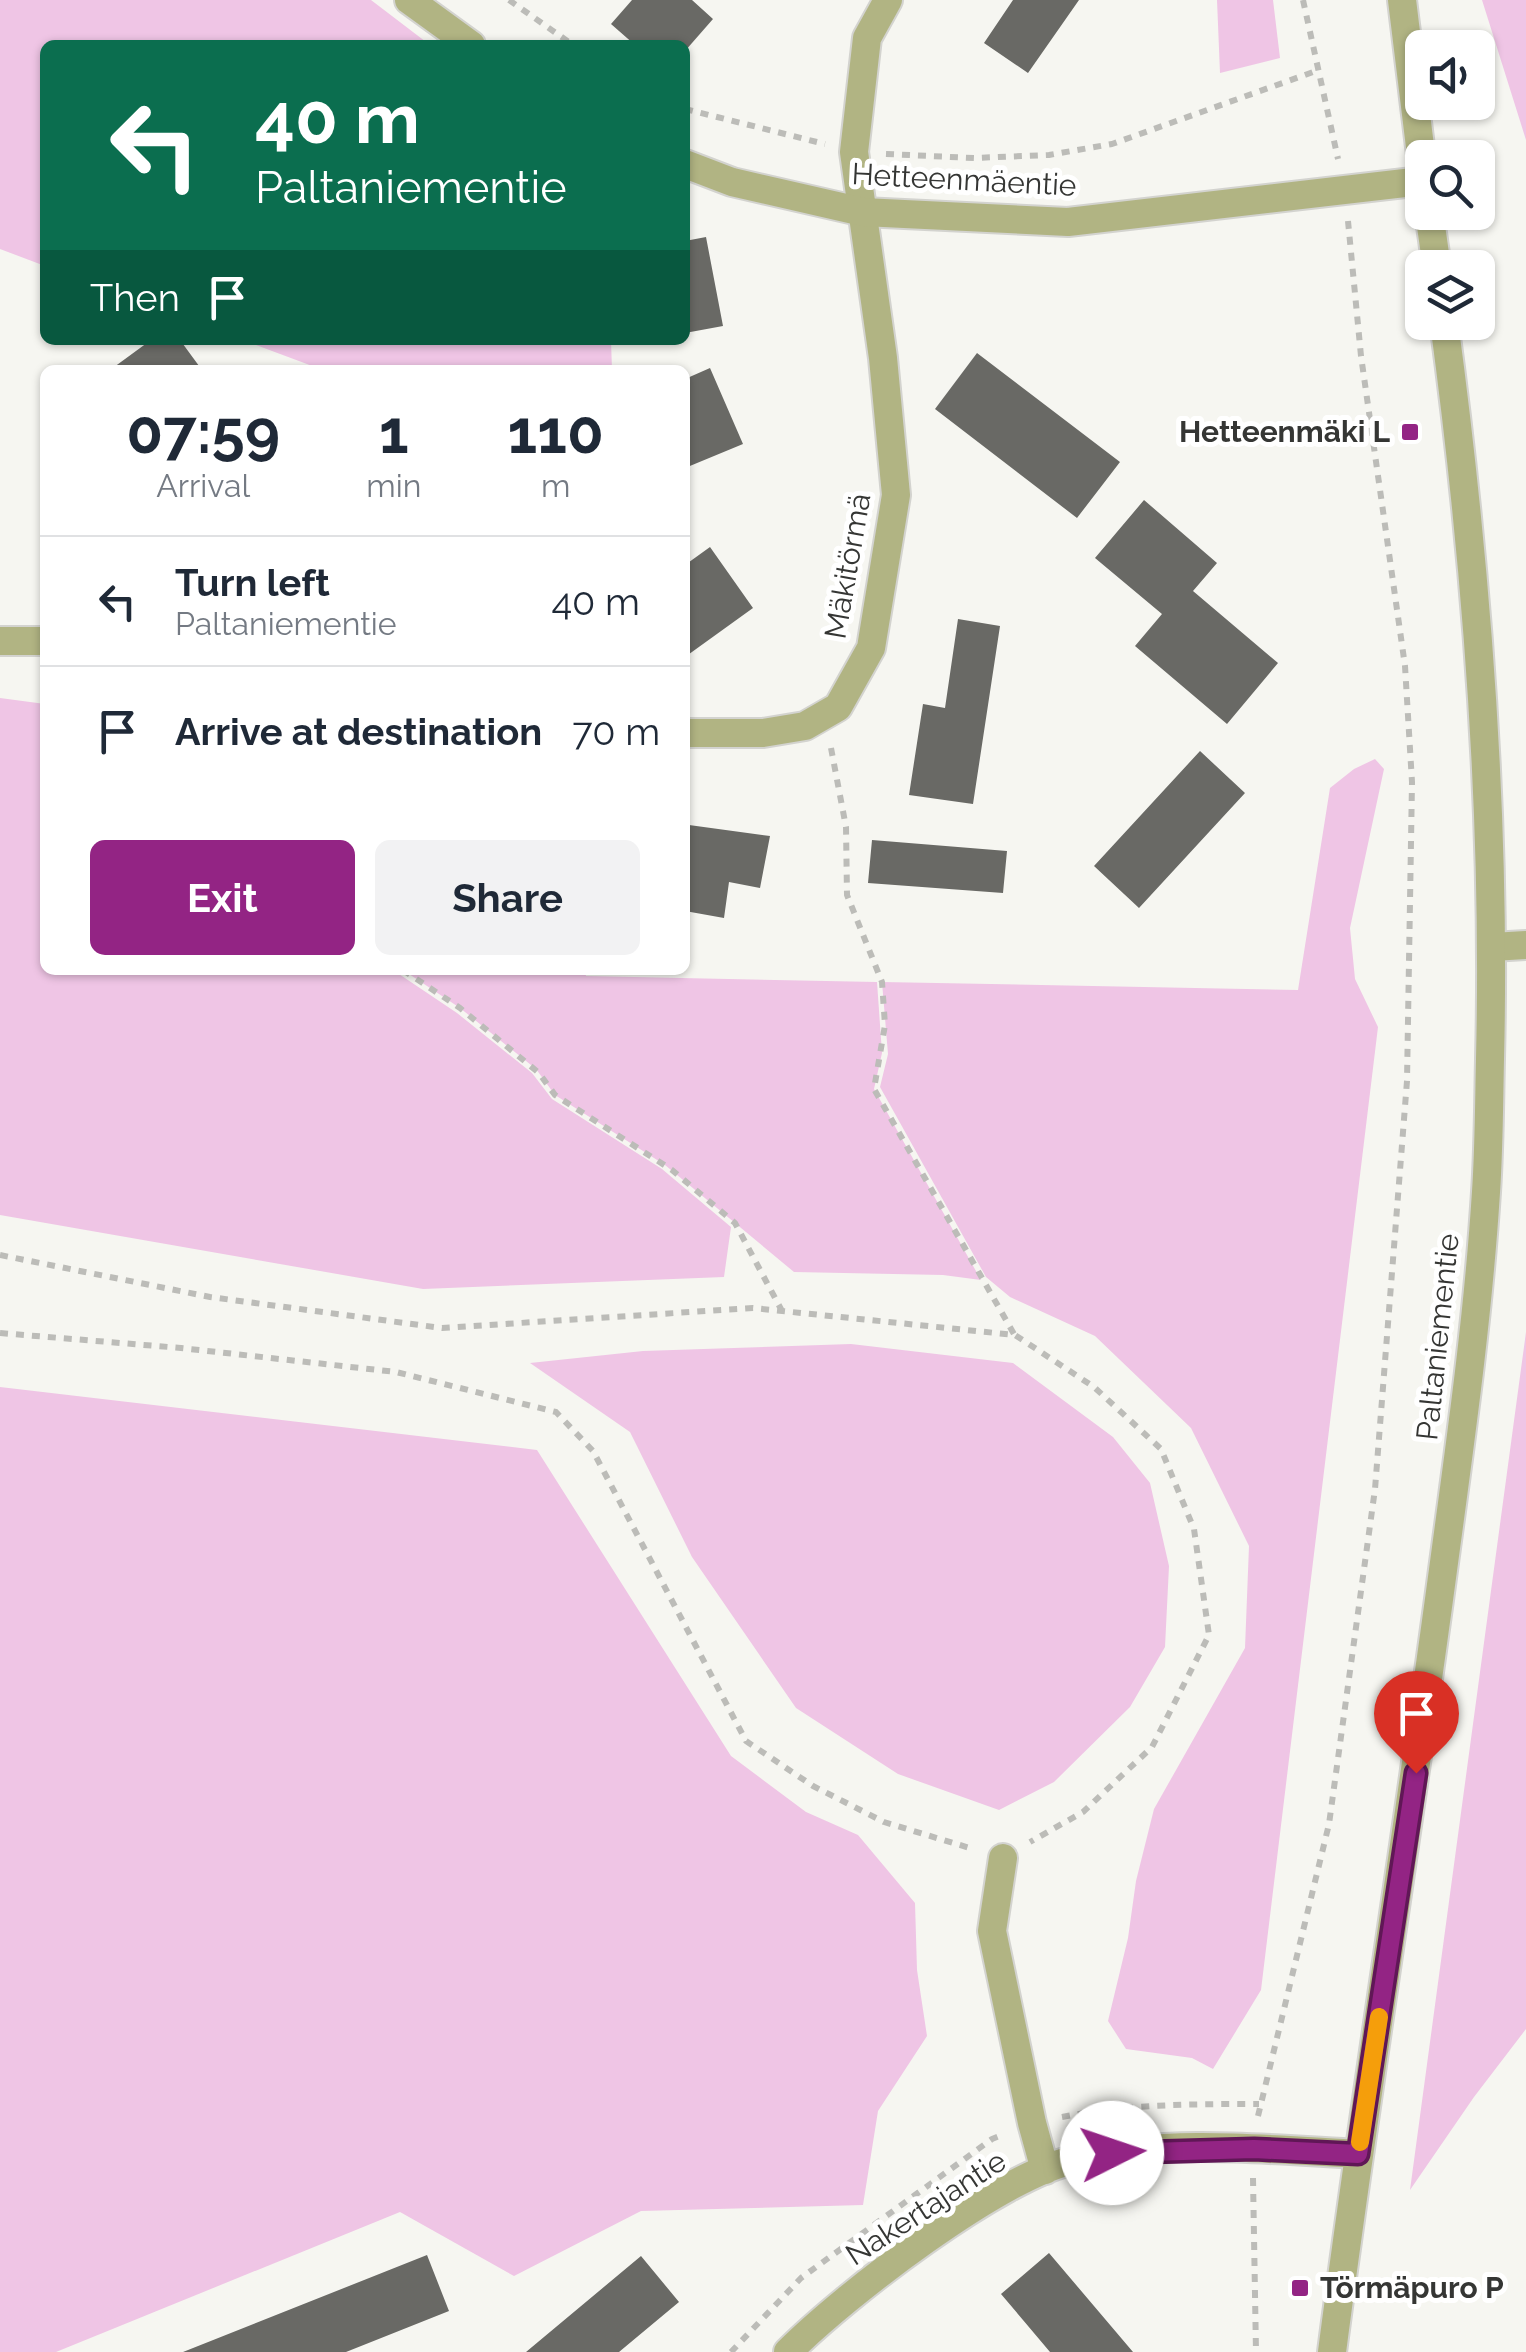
<!DOCTYPE html>
<html lang="en">
<head>
<meta charset="utf-8">
<style>
	:root { --surface:#fff; --page:#f2f2f3; --text:#1f2937; --muted:#747a83; --line:#e0e1e3; --accent:#932484 }
	body { margin:0; font-family:Raleway,sans-serif; background:var(--page); color:var(--text); height:100vh; display:flex; flex-direction:column; font-size:38px; white-space:nowrap }
	* { box-sizing:border-box; margin:0 }
	p { font-size:32px; color:var(--muted) }
	.icon { flex:none; width:55px; height:55px; fill:none; stroke:currentColor; stroke-width:2; stroke-linecap:round; stroke-linejoin:round }
	.map { position:relative; flex:1; overflow:hidden }
	.drawer { position:absolute; left:40px; top:365px; width:650px; height:610px; display:flex; flex-direction:column; background:var(--surface); border-radius:15px; box-shadow:0 2px 8px #0004 }
	.drawer>* { flex:none }
	.banner { position:absolute; left:40px; top:40px; width:650px; height:305px; border-radius:15px; box-shadow:0 2px 8px #0004; background:#0b6e4f; color:#fff; overflow:hidden }
	.fabs { position:absolute; left:1405px; top:30px; display:grid; gap:20px }
	.fabs a { display:grid; place-items:center; width:90px; height:90px; border-radius:15px; background:var(--surface); box-shadow:0 2px 8px #0004; font-size:50px }
	.pin { position:absolute; display:grid; place-items:center; width:85px; height:85px; color:#fff; margin:-102px -42px; border-radius:50% 50% 50% 0; rotate:-45deg; box-shadow:0 0 10px #0007 }
	.pin .icon { rotate:45deg }
	.me { position:absolute; width:110px; margin:-55px; rotate:86deg; stroke-linejoin:round; filter:drop-shadow(0 0 8px #0008) }
	.turn { display:flex; align-items:center; gap:35px; height:210px; padding:0 50px; font-size:45px }
	.turn .icon { width:130px; height:130px; stroke-width:2.5 }
	.turn b { display:block; font-size:70px; line-height:85px }
	.then { display:flex; align-items:center; height:95px; padding:0 50px; background:#0003; gap:20px; font-size:38px }
	.eta { display:flex; justify-content:space-evenly; align-items:center; height:170px; text-align:center }
	.eta b { font-size:60px; font-weight:700; line-height:70px }
	.action { display:flex; gap:20px; margin-top:auto; padding:20px 50px }
	.action a { flex:1; height:115px; border-radius:15px; background:var(--accent); color:#fff; font-size:40px; font-weight:700; line-height:115px; text-align:center }
	.action a+a { background:var(--page); color:var(--text) }
	ul { padding:0; list-style:none }
	li { display:flex; align-items:center; gap:30px; height:130px; padding:0 50px; border-top:2px solid var(--line) }
	li div { flex:1 }
	li b { display:block; font-size:38px }
	li em { font-style:normal }
	.map>svg:first-child { display:block }
	.green { fill:#efc5e5 }
	.building { fill:#696965 }
	.lines { fill:none; stroke-linecap:round; stroke-linejoin:round }
	.minor-casing { stroke:#d3d3cf; stroke-width:32 }
	.tertiary-casing { stroke:#d3d3cf; stroke-width:32 }
	.path { stroke:#bcbcb8; stroke-width:6; stroke-dasharray:8 8; stroke-linecap:butt }
	.minor { stroke:#b1b483; stroke-width:28 }
	.tertiary { stroke:#b1b483; stroke-width:28 }
	.route-casing { stroke:#601756; stroke-width:25 }
	.route { stroke:#932484; stroke-width:18 }
	.slow { stroke:#f59e0b; stroke-width:18 }
	.poi-dot { fill:#932484; stroke:#fff; stroke-width:4 }
	.labels { text-anchor:middle; stroke-width:10; stroke-linejoin:round; paint-order:stroke }
	.street-label { font-size:30px; fill:#353634; stroke:#fff }
	.poi-label { font-size:30px; font-weight:bold; fill:#353634; stroke:#fff; text-anchor:end }
</style>
</head>
<body>
<div class="map">
<svg width="1526" height="2352" viewBox="0 0 1526 2352">
	<rect width="100%" height="100%" fill="#f6f6f1"/>
	<path class="green" d="M0,0h371l59,45h-385v221l-45,-17z
		M1217,0h56l7,58 -60,15z
		M1482,0h44v140z
		M243,340h368l1,30h-289z
		M0,698l45,6v266h348l64,43 75,60 20,26 110,70 69,58 -7,50 -301,12 -423,-74z
		M1375,759l9,10 -34,159 5,51 23,48 -117,963 -48,79 -21,-11 -66,-9 -18,-28 20,-83 8,-57 18,-72 91,-161 4,-102 -58,-118 -96,-92 -85,-39 -24,-20 -106,-190 8,-33 -6,-72 416,8 32,-202 24,-19z
		M403,970h182l1,6 291,6 5,71 -8,36 107,191 -38,-5 -149,-3 -129,-107 -110,-70 -19,-26 -76,-61z
		M1526,1332v697l-52,68 -64,93z
		M851,1344l162,19 100,74 37,46 19,83 -4,81 -35,60 -76,75 -55,28 -101,-36 -102,-66 -104,-151 -62,-125 -100,-69 113,-12z
		M0,1387l537,63 194,306 75,56 52,23 57,68 2,67 10,66 -49,75 -15,94 -222,6 -127,65 -114,-64 -344,140h-56z"/>
	<path class="building" d="M632,0h60l21,19 -28,32v-6h-50l-24,-21z
		M1013,0h66l-51,73 -44,-30z
		M706,237l17,89 -38,7v-92z
		M151,340h29l22,30h-92z
		M977,353l143,109 -43,56 -142,-109z
		M710,368l33,76 -58,24v-89z
		M1144,500l73,63 -24,28 85,72 -51,61 -92,-78 27,-32 -67,-56z
		M710,547l43,61 -68,49v-92z
		M958,619l42,7 -27,178 -64,-9 14,-91 22,4z
		M1200,751l45,42 -106,115 -45,-42z
		M689,825l81,11 -10,52 -31,-6 -5,36 -39,-7z
		M872,840l135,11 -4,42 -135,-10z
		M1049,2253l84,99h-83l-49,-58z
		M427,2255l22,56 -103,41h-163z
		M641,2256l38,46 -60,50h-93z"/>
	<g class="lines">
		<g class="minor-casing">
			<path id="minor" d="M0,641h45
				M685,733h78l42,-7 33,-19 33,-59 25,-153 -13,-137 -29,-206 13,-114 21,-38
				M1492,947l34,-2
				M1003,1858l-11,73 40,192 13,47
				M788,2352c57,-57 212,-177 289,-193 90,-20 189,-10 281,-5"/>
		</g>
		<g class="tertiary-casing">
			<path id="tertiary" d="M409,0l62,45
				M1402,0l20,163
				M685,164l47,18 131,30 205,10 354,-41
				M1429,212l8,56
				M1332,2352c34,-261 76,-521 111,-782 17,-126 35,-251 43,-378 3,-44 3,-89 4,-133 6,-247 -13,-492 -46,-737"/>
		</g>
		<path class="path" d="M509,0l64,45
			M1303,0l35,159
			M685,109l140,35
			M886,154l88,4 75,-3 63,-11 204,-73
			M831,748l15,79 1,68 35,87 3,43 -11,64 140,245
			M403,970l57,38 79,65 16,22 117,75 63,53 47,88
			M0,1255l210,42 232,31 311,-20 262,27 79,52 67,62 33,80 15,106 -57,112 -69,65 -53,30
			M0,1333l181,15 215,24 160,40 37,39 153,290 67,45 71,36 89,27
			M1258,2116l71,-292 46,-335 32,-408 5,-299 -7,-116 -44,-310 -13,-135
			M1062,2117c65,-13 131,-13 197,-13
			M1253,2178l3,174
			M731,2352l70,-74 191,-139 10,-4"/>
		<use href="#minor" class="minor"/>
		<use href="#tertiary" class="tertiary"/>
	</g>
	<g class="lines">
		<g class="route-casing">
			<path id="route" d="M1112,2153l142,-4 104,5 58,-381"/>
		</g>
		<use href="#route" class="route"/>
		<path class="slow" d="M1360,2142l19,-125"/>
	</g>
	<g class="poi-dot">
		<rect x="1400" y="422" width="20" height="20" rx="5"/>
		<rect x="1290" y="2278" width="20" height="20" rx="5"/>
	</g>
	<g class="labels">
		<g class="street-label">
			<text transform="translate(964 180) rotate(3)" y="10">Hetteenmäentie</text>
			<text transform="translate(848 566) rotate(-80)" y="10">Mäkitörmä</text>
			<text transform="translate(1438 1337) rotate(-84)" y="10">Paltaniementie</text>
			<text transform="translate(926 2208) rotate(-33)" y="10">Nakertajantie</text>
		</g>
		<g class="poi-label">
			<text x="1390" y="442">Hetteenmäki L</text>
			<text x="1320" y="2298" text-anchor="start">Törmäpuro P</text>
		</g>
	</g>
</svg>
<div class="fabs">
<a><svg class="icon" aria-label="sound" viewBox="0 0 24 24"><path d="M4 9h4l5-4v14l-5-4H4zM17 9q2 3 0 6"/></svg></a>
<a><svg class="icon" aria-label="search" viewBox="0 0 24 24"><circle cx="10" cy="10" r="6"/><path d="M15 15l6 6"/></svg></a>
<a><svg class="icon" aria-label="layers" viewBox="0 0 24 24"><path d="M12 4l9 5-9 5-9-5zM3 14l9 5 9-5"/></svg></a>
</div>
<div class="pin" style="left:1416px;top:1773px;background:#d93025"><svg class="icon" aria-label="arrive" viewBox="0 0 24 24"><path d="M6 21V4h12l-3 4 3 4H6"/></svg></div>
<svg class="me" style="left:1112px;top:2153px" viewBox="-20 -20 40 40"><circle r="19" fill="#fff"/><path d="M0-13L10 11 0 6-10 11z" fill="#932484"/></svg>
<div class="banner">
<div class="turn"><svg class="icon" aria-label="left" viewBox="0 0 24 24"><path d="M17 20v-9H6M10 6l-5 5 5 5"/></svg><div><b>40 m</b>Paltaniementie</div></div>
<div class="then">Then<svg class="icon" aria-label="arrive" viewBox="0 0 24 24"><path d="M6 21V4h12l-3 4 3 4H6"/></svg></div>
</div>
<section class="drawer">
<div class="eta">
<div><b>07:59</b><p>Arrival</p></div>
<div><b>1</b><p>min</p></div>
<div><b>110</b><p>m</p></div>
</div>
<ul>
<li><svg class="icon" aria-label="left" viewBox="0 0 24 24"><path d="M17 20v-9H6M10 6l-5 5 5 5"/></svg><div><b>Turn left</b><p>Paltaniementie</p></div><em>40 m</em></li>
<li><svg class="icon" aria-label="arrive" viewBox="0 0 24 24"><path d="M6 21V4h12l-3 4 3 4H6"/></svg><div><b>Arrive at destination</b></div><em>70 m</em></li>
</ul>
<div class="action"><a>Exit</a><a>Share</a></div>
</section>
</div>
</body>
</html>
